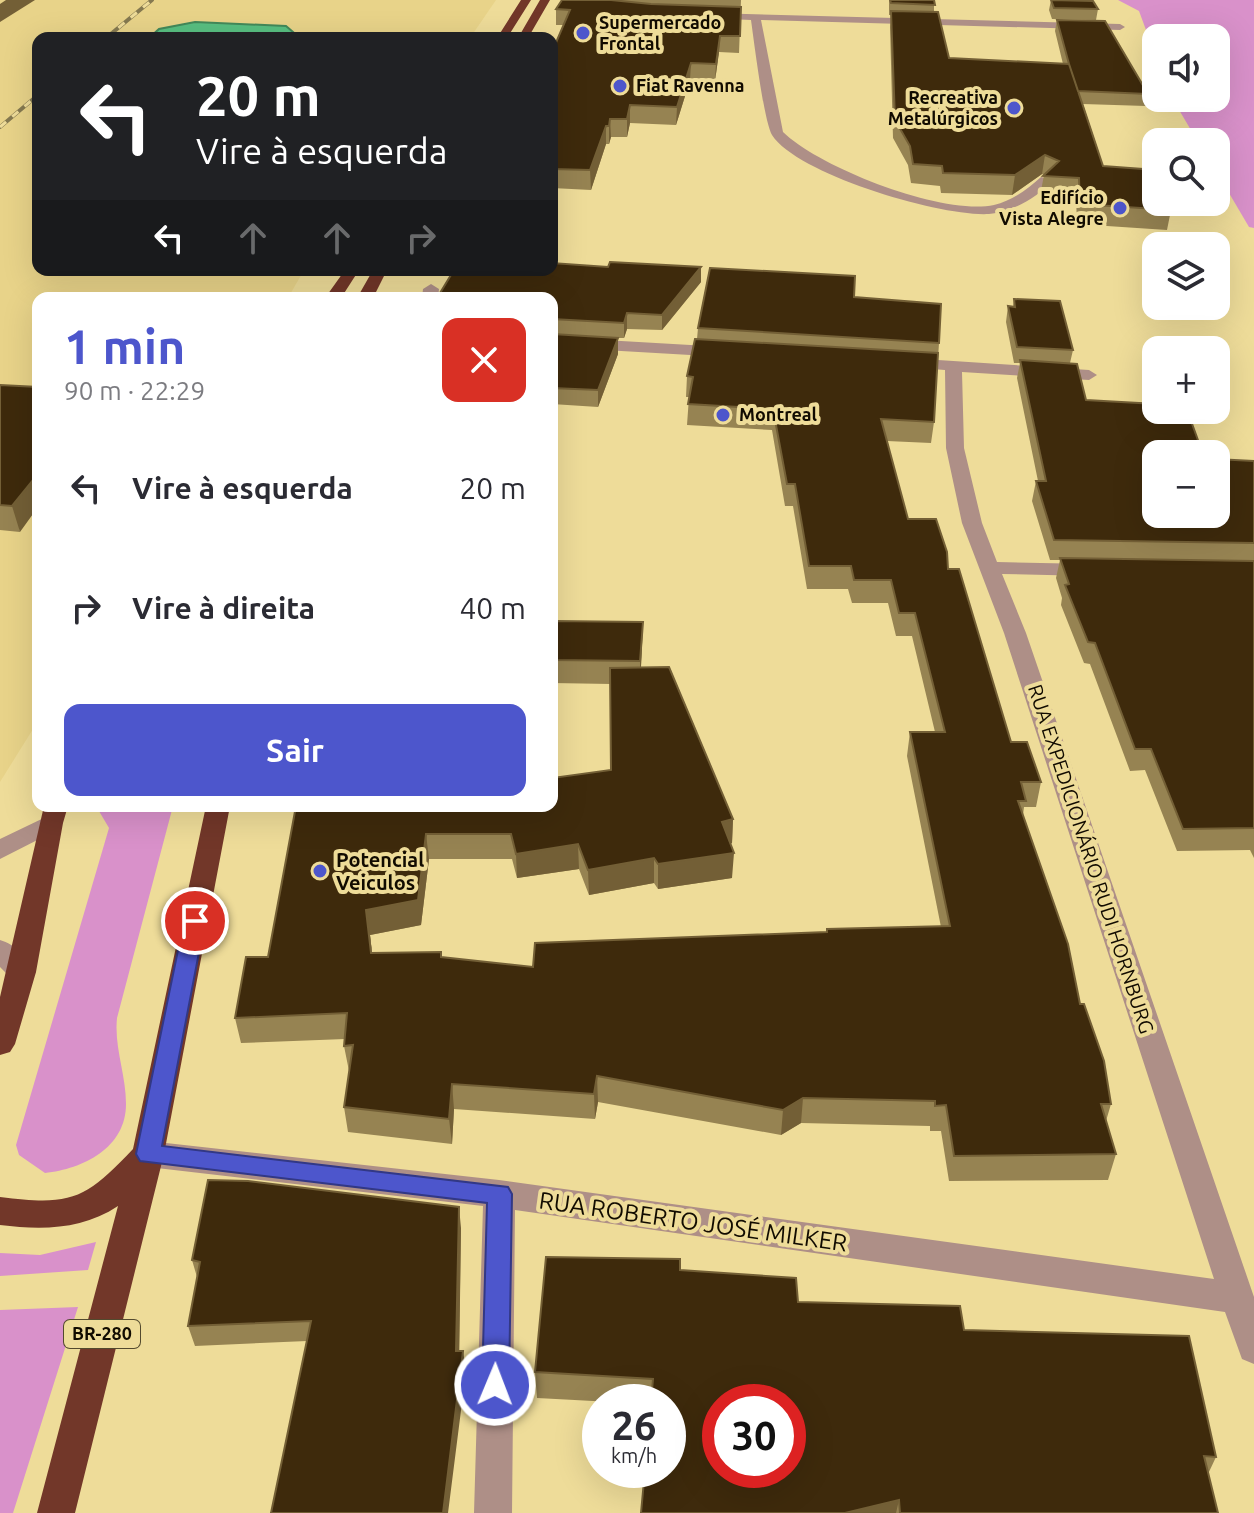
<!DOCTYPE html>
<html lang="pt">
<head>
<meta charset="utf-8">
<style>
	:root { --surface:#fff; --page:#f7f7f7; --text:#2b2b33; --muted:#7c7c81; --accent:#4d56cc }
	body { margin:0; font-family:Ubuntu,sans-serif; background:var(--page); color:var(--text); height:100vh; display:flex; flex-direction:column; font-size:30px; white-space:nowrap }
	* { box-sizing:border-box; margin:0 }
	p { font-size:26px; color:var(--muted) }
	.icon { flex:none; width:44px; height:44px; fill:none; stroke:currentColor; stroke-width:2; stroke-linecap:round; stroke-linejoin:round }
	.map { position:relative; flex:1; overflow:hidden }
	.details { position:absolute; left:32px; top:292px; width:526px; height:520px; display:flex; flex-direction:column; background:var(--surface); border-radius:16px; box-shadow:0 8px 32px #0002 }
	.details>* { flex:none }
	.banner { position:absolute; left:32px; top:32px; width:526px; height:244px; border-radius:16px; box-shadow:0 8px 32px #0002; background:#202124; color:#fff; overflow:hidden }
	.controls { position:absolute; left:1142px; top:24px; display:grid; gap:16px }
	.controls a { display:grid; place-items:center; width:88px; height:88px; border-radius:16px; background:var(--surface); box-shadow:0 8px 32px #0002; font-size:40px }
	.speed { position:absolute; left:582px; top:1384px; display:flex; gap:16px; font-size:40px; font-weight:700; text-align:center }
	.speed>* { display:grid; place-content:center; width:104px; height:104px; border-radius:50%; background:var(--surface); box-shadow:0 8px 32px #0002; line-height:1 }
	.speed small { font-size:20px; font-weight:400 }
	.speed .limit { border:12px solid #d22; background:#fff; color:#111 }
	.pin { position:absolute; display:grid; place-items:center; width:68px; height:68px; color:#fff; margin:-34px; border:4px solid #fff; border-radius:50%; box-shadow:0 2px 8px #0007 }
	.me { position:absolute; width:88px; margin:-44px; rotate:1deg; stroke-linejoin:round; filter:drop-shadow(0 0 6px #0008) }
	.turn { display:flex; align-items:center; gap:28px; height:168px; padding:0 32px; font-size:36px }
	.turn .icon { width:104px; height:104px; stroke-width:2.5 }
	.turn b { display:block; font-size:56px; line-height:68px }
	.lanes { display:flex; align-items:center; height:76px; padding:0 32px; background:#0003; justify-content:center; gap:40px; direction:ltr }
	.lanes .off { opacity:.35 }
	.round { display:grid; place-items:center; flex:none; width:84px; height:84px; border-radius:16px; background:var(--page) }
	.overview { display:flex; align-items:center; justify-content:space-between; height:136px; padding:0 32px }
	h1 { font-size:48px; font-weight:600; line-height:60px; color:var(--accent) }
	.cta { display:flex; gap:16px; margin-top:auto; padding:16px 32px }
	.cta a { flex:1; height:92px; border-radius:16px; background:var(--accent); color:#fff; font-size:32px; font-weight:600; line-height:92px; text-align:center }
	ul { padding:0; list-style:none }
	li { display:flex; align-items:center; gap:24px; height:120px; padding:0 32px }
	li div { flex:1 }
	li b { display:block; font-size:30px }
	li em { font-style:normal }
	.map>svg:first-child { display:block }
	.built { fill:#e8d389 }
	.green { fill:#d991ca }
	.water { fill:#58bf81; stroke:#43895a; stroke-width:2 }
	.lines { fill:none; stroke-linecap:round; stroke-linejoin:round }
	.minor { fill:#ae8f87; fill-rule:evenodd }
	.highway { fill:#723729; fill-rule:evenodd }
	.rail-casing { stroke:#857950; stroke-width:4 }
	.rail { stroke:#eedc99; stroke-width:3; stroke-dasharray:8; stroke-linecap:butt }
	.wall { fill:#968352 }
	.shaded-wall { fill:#735f36 }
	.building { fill:#3e2a0c; stroke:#735f36; stroke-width:2; fill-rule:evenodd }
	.route { fill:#4d56cc; stroke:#323885; stroke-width:2 }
	.poi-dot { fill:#4d56cc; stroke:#eedc99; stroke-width:3 }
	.labels { text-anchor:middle; stroke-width:8; stroke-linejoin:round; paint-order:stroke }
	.far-poi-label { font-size:18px; font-weight:bold; fill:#110b00; stroke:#eedc99; text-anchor:start }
	.shield { fill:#eedc99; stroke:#534a2e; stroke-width:2 }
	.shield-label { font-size:18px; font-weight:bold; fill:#110b00 }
	.street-label { font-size:20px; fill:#110b00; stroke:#eedc99 }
	.poi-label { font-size:20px; font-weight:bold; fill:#110b00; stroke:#eedc99; text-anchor:start }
	.near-street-label { font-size:24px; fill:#110b00; stroke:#eedc99 }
</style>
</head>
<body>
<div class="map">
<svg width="1254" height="1513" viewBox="0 0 1254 1513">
	<rect width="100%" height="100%" fill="#eedc99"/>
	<path class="built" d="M0,0h496l-26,38h-432v232h266l-16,28h-250v423l-38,61z"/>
	<path class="green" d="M1118,0h136v228l-5,-1 -33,-56v-29h-18l-26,-44h44v-60h-60v19l-17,-46z
		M96,806h77l-56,212c-3,30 9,56 9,86 0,44 -43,65 -81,69l-26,-18 -3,-10 93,-317z
		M96,1242l-8,28 -88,6v-23l40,2z
		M78,1307l-65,206h-13v-203z"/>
	<path class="water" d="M195,22l91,4 14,12h-151l10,-9z"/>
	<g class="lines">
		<path class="minor" d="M710,13l410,11 5,3 -5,3 -359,-10 22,112c37,36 160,84 211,73 18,-4 34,-16 47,-28l12,3c-16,18 -41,32 -64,34 -47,3 -191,-39 -217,-79 -8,-13 -18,-94 -21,-115l-45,-2v-4z
			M431,284l8,5 -1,9h-16l1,-9z
			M552,337l173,10 8,5 -8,5 -173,-10z
			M938,360l151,10 8,5 -8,5 -127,-8 2,76 18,75 15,39 93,2 10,6 -10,6 -88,-2 24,59 228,664v67l-12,-5 -17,-47 -710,-102 -3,303h-38l9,-307 -335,-39 -11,-4 -5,-9 5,-9 11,-4 351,39 715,99 -210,-646 -42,-110 -16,-75 -1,-78 -13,-1 -2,-4z
			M50,815l9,2 4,6 -4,6 -59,30v-20z
			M0,940c15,4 28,19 36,32l-4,7c-16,5 -21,-1 -32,-12z"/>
		<path class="highway" d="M521,0h10l-24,38h-10z
			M540,0h10l-22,38h-10z
			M345,270h14l-18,28h-16z
			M373,270h14l-14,28h-16z
			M44,806h24l-5,17 -27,149 -21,72 -5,8 -10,3v-58z
			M206,806h24l-66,348 -89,359h-38l81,-307c-36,24 -76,24 -118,19v-28c71,9 85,3 133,-48z"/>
		<g class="rail-casing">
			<path id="rail" d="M106,38l46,-38
				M0,127l38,-32"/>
		</g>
		<use href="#rail" class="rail"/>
	</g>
	<path class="wall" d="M562,0h179l-2,53 -20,-1 -4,29 -25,-1 -14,45 -46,-2 -3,14h-16l-2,7h-3l-15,46 -39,-2v-136l12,-27h-8v-16z
		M889,0h45v12l15,46 114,6 -8,-33 2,-11 91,74 -2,12 -63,-2 20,62 68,44 -4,20 -90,-6 -1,-27 -36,-1 4,-21 -2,-1 -30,21 -71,-2 -1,-7 -29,-3 -3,-18 -15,-27 -3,-111 1,-12h-2z
		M1051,0l47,9 -2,11 -44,-1 -3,-9z
		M701,282l-39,48 -35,-1 -3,9h-6v16l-20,53 -46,-3v-106z
		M854,297l85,46 -5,79 -3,21 -44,-2 21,78 40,50 63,173 30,40 -5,25h-12l-1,8 88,289 -5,17 10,33 -8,26 -159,1 -8,-50h-11v-5l-129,-3 -20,12 -183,-33 -3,17 -141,-10 -2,35 -104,-12 -4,-25 5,-36 -5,-25 1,-7 -104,4 -6,-25 33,-61 28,-151h256l59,-36v-86l-59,-1v-62l91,1 -2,46 92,151 -1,24 -2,1 2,34 -74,11 -4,-6 -65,12 -10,-26 -62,9 -5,-19h-83l-8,66 -51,10 2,18 69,-1 1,5 91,10 408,-40 -34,-171 3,-24h25l-23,-96h-16l-8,-33h-36l-4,-14h-41l-14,-83h-8l-13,-76 -85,-5 2,-28h-3l1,-21 10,-37 1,-11z
		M1014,299l59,51 -3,13 16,37 70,114 98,-53v397l-4,-8 -73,1 -32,-81 -15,1 -40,-107 -6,-1 -23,-58 1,-7 -6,-20 4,-18h-10l-18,-59 4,-20h2l-21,-103 3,-15h-6l-8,-41 2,-16 5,1z
		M0,385l20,147 -20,-2z
		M461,1228l-2,123 7,20 -159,-30 -112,5 -7,-20 9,-49 -5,-17z
		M680,1270l118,32 166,28 252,127 -8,17 10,39h-577l27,-111h-56l-75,-4 -2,-26z"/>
	<path class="shaded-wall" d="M6,0h29l-35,22v-18z
		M720,36l-1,16 -4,29 1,-17z
		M691,63l-1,17 -14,45 1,-18z
		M630,105v18l-3,14v-18z
		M610,119l1,18 -2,7v-18z
		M606,126v18l-15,46 -1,-20z
		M1045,155l-3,19 -30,21 3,-20z
		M701,267v15l-39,48v-15z
		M627,313v16l-3,9v-15z
		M618,338v16l-20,53v-17z
		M38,474v33l-18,25 -8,-26z
		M643,622l-1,23 -2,40v-24z
		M733,819l-1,24 -11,4 1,-25z
		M426,834l3,25 -8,66 -51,10 5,43 -9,-68z
		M578,844l1,25 -62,9 -1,-24z
		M734,853l-2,25 -74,11v-25z
		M654,858v25l-65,12 -1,-25z
		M597,1076l1,26 -3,17 -1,-25z
		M452,1084l2,25 -2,35 -3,-25z
		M803,1098l-2,25 -20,12 2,-25z
		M459,1207l2,21 -2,143 -3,-20z
		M463,1351l3,20 -18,142h-5z
		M899,1500l-3,13h-51z"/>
	<path class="building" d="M562,0h49l40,4 90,3 -1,29h-20l-4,28 -25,-1 -14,44 -47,-2 -3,14h-17l-1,7h-3l-16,44 -38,-1v-117l18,-42 -14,-1z
		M890,0h44l1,5 -44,-2z
		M1051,0l42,1 5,8 -44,-1z
		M891,11l47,1 11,46 120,6 34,102 53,4v32h13l2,8 -91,-6 -1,-26 -36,-2 16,-15 -14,-6 -30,20 -72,-2 -1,-7 -29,-2 -3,-18 -15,-26z
		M1057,20l48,1 43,73 -70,-3 -9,-27z
		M610,262l91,5 -39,48 -35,-2 -3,10 -72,-4v-21h-115l17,-28h98v-7l56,4z
		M710,268l145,8 -1,21 87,7 -2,39 -241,-15z
		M1014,299l46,2 13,49 -56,-3 -9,-41 7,1z
		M552,334l66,4 -20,52 -46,-2z
		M695,339l243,14 -4,69 -53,-3 27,100h28l11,33 1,17h11l52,173h16l14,40h-20l5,19h-8l50,143 12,60h4l20,57 7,43h-10l15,50 -162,2 -8,-51 -11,1v-5l-132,-3 -20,12 -186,-34 -3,18 -142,-10 -3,35 -105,-12 9,-62 -9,1 3,-33 -112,5 11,-61h22l28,-151h256v-28l59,-8 -1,-102 59,-1 64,152 -11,3 12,31 -76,11 -4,-6 -66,12 -10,-26 -62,10 -5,-20h-85l-8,66 -52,10 5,43 70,-1v5l92,10 2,-24 292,-11v-3l123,-3 -40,-194h35l-30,-119h-16l-8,-33h-37l-3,-14h-42l-14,-82h-8l-14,-75 -85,-5 5,-27 -6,-1z
		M1020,360l57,4 9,36 70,4v6h31l16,44h-47v60h60v-55l38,2v82l-200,-3 -18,-59h10z
		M0,385l38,2v87l-26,32 -12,-1z
		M1060,558l194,3v267l-71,1 -32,-80h-16l-40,-106 -7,-1 -23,-57 4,-1z
		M552,621l91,1 -3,39 -88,-1z
		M208,1180l40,1 211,26 -3,144h7l-20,162h-172l40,-192 -123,5 12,-64 -8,-2z
		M546,1257l134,2v11l116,8 2,24 162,4 4,24 225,6 27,121 -12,-1 14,57h-318l-1,-13 -54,13h-204l4,-43h23v-68h-17l2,-23 -118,-7zM720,1402h68v68h-68z"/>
	<path class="route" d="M195,913l7,2 3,6 -43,225 346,41 4,7 -3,191 -4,9 -10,4 -9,-4 -4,-9 5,-182 -347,-42 -4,-7 48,-233 3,-6z"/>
	<g class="poi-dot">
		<circle cx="583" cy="33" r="8"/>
		<circle cx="620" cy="86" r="8"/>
		<circle cx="1014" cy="108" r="8"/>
		<circle cx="1120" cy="208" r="8"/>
		<circle cx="723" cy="415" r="8"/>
		<circle cx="320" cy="871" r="8"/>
	</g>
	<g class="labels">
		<g class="far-poi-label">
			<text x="599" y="29">Supermercado<tspan x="599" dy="21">Frontal</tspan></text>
			<text x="636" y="92">Fiat Ravenna</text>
			<text x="998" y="104" text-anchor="end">Recreativa<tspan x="998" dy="21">Metalúrgicos</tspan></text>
			<text x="1104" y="204" text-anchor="end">Edifício<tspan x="1104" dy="21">Vista Alegre</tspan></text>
			<text x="739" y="421">Montreal</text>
		</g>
		<rect class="shield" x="64" y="1320" width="76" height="28" rx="6"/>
		<g class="shield-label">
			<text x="102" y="1340">BR-280</text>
		</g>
		<g class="street-label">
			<text transform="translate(1091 859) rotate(72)" y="7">RUA EXPEDICIONÁRIO RUDI HORNBURG</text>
		</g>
		<g class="poi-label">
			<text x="336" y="867">Potencial<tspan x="336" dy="23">Veiculos</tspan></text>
		</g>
		<g class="near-street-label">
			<text transform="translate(693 1222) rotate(8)" y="8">RUA ROBERTO JOSÉ MILKER</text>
		</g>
	</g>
</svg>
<div class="controls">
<a><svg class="icon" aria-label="sound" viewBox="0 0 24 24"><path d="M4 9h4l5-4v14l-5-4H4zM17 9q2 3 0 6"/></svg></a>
<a><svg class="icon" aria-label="search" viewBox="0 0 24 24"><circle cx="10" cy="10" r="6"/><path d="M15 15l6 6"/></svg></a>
<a><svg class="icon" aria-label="layers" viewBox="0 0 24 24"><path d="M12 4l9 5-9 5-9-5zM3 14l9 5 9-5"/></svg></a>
<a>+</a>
<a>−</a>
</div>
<div class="speed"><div>26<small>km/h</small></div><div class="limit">30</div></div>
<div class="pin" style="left:195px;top:921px;background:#d93025"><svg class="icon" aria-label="arrive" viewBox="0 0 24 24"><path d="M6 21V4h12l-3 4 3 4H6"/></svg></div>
<svg class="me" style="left:495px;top:1385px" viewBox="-20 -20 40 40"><circle r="17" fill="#4d56cc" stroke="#fff" stroke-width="3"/><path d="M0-11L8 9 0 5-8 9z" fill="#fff"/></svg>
<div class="banner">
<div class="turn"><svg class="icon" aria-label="left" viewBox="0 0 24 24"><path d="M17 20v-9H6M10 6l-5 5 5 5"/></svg><div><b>20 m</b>Vire à esquerda</div></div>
<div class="lanes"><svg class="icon" aria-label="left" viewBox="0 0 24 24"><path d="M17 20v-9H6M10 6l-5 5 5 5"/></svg><svg class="icon off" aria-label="ahead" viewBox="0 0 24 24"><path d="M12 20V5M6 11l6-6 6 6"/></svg><svg class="icon off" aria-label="ahead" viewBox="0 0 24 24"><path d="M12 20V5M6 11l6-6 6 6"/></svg><svg class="icon off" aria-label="right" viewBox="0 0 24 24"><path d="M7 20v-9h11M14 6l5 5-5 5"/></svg></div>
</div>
<section class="details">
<div class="overview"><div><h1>1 min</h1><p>90 m · 22:29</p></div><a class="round" style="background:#d93025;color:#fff"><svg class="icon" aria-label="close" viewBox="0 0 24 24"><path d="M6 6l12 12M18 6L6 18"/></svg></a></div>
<ul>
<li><svg class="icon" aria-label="left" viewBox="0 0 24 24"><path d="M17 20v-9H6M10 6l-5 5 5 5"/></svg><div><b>Vire à esquerda</b></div><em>20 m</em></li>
<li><svg class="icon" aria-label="right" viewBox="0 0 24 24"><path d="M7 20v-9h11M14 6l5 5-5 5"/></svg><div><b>Vire à direita</b></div><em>40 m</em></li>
</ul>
<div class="cta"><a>Sair</a></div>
</section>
</div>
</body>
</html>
